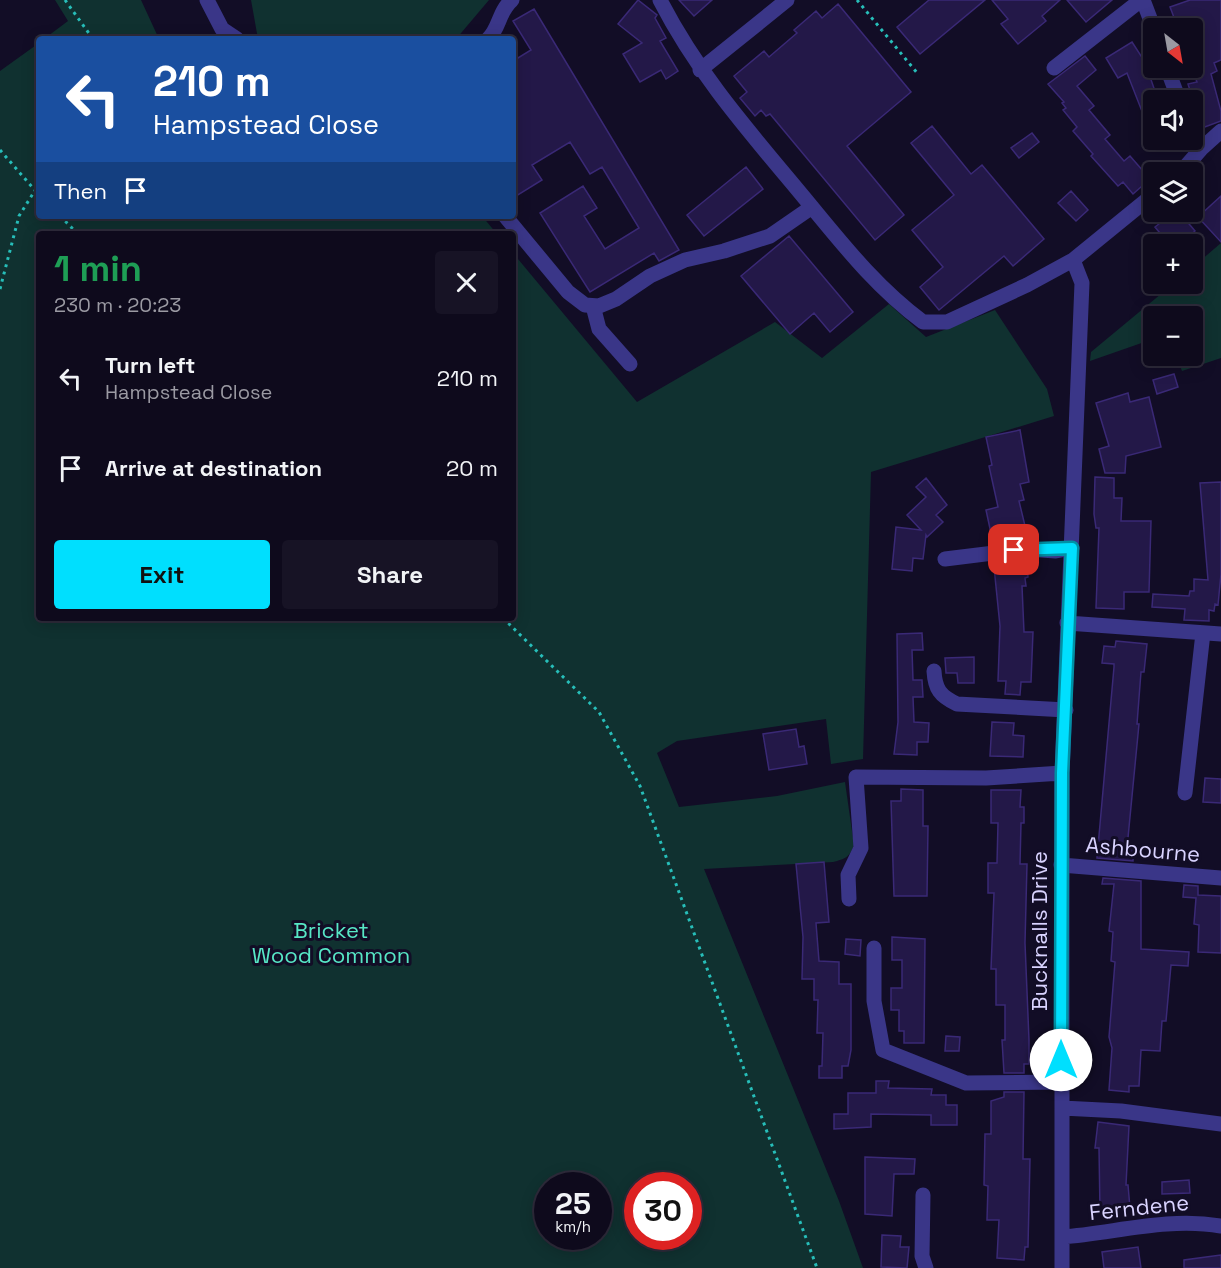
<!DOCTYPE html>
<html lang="en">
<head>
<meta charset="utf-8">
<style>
	:root { --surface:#0e0a1c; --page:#171325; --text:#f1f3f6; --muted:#9b9aa3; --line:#2e2b3b; --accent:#00dffe }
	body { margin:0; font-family:"Space Grotesk",sans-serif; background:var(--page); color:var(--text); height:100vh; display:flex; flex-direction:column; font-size:22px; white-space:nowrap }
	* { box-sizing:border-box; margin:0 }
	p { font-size:20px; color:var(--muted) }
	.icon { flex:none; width:33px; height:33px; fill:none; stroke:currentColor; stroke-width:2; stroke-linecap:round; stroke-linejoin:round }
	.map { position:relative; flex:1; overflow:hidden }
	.side { position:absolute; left:36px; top:231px; width:480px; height:390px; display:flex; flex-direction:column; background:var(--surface); border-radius:6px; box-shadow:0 3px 15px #0003,0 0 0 2px var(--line) }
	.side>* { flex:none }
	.guide { position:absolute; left:36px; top:36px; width:480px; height:183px; border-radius:6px; box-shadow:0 3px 15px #0003,0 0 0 2px var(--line); background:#1a4fa0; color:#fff; overflow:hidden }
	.needle { width:39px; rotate:149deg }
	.controls { position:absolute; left:1143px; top:18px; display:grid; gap:12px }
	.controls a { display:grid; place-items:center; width:60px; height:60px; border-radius:6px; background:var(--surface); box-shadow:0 3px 15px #0003,0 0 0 2px var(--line); font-size:30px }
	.speed { position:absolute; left:534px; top:1172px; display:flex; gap:12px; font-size:30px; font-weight:700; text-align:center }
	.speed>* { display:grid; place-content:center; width:78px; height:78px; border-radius:50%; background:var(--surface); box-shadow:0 3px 15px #0003,0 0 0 2px var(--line); line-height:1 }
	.speed small { font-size:15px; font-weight:400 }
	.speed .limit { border:9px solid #d22; background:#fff; color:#111 }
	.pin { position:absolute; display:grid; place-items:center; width:51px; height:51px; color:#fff; margin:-26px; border-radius:12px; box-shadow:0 3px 9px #0006 }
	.me { position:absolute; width:66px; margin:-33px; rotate:0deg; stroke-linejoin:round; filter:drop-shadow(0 0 4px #0008) }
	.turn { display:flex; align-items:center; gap:21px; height:126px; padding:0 18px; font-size:27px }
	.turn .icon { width:78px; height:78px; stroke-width:2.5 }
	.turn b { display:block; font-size:42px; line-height:51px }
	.then { display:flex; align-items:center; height:57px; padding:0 18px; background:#0003; gap:12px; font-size:22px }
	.round { display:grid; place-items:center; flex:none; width:63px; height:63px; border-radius:6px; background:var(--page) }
	.overview { display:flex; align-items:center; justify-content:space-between; height:102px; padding:0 18px }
	h1 { font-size:36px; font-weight:700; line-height:45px; color:#1e9e55 }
	.cta { display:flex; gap:12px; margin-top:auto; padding:12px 18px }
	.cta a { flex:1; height:69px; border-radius:6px; background:var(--accent); color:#111; font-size:24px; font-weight:700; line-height:69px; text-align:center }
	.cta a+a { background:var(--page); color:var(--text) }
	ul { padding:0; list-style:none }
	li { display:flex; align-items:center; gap:18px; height:90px; padding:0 18px }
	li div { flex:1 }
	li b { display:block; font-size:22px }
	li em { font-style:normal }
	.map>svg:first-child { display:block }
	.green { fill:#103130; fill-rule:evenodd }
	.building { fill:#231848; stroke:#3a2976; stroke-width:1.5 }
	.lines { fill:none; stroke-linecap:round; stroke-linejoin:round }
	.path { stroke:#27beb9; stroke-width:3; stroke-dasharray:3 4.5; stroke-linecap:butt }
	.minor { stroke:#3a3688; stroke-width:15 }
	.route-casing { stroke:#0091a5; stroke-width:15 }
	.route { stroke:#00dffe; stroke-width:10 }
	.labels { text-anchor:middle; stroke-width:6; stroke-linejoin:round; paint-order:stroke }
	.street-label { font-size:22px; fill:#d9d3ff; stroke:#120d26 }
	.park-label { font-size:22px; fill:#57e7c6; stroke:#120d26 }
</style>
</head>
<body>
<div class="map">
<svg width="1221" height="1268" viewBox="0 0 1221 1268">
	<rect width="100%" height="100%" fill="#120d26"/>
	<path class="green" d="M55,0h86l18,39h-115l24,-18z
		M251,0h238l-33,39h-198z
		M39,43v173h443l15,18h-458v384h474v-365l124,149 138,-80 47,36 67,-54 37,33 69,-27 52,79 7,27 -183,56 -8,287 -32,5 -5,-45 -149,22 -20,12 22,54 98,-11 68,-14 9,63c-4,12 -9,14 -21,17l-129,7 135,332 24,67h-863v-1197zM548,1185h50v51h-50zM638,1185h50v51h-50z
		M1221,243v115l-39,13 -6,-15h16v-40h-38l-1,23 -63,22 1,-9 82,-68h19l1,-17z"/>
	<path class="building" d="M638,0l19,15 -2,3 11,20 -6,3 18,30 -12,8 -5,-9 -21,12 -17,-28 19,-11 -24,-19z
		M679,0h33l-18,16z
		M929,0h56l-65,54 -23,-27z
		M992,0h68l-18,16 4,5 -28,23 -17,-20 7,-5z
		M1067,0h45l-26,22z
		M1190,0h31v60l-7,3 3,8 -6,3 10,37v10l-19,7 -14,-44 9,-2 -5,-13v-41h-14l-8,-21z
		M838,4l73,88 -64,54 57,69 -29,25 -105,-126 -4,2 -5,-6 -6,6 -15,-18 7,-6 -13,-16 30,-25 5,6 28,-24 -3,-3 22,-19 6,7z
		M534,9l145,241 -20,11 -5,-8 -64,39 -50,-79 43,-27 14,22 -13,8 21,33 34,-21 -37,-61 -12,7 -20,-32 -38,23 10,15 -29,18v-137l18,-11 -18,-29z
		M1132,42l13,20 13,38h-4v42l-27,-69 -9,5 -12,-20z
		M1085,56l11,14 -19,16 17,20 -5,4 21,25 -5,4 19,22 6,-5 20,23 -17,15 -10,-12 -5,4 -27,-30 2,-2 -20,-23 4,-4 -14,-17 3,-2 -4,-5 2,-1 -16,-18z
		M932,126l39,48 11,-9 62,74 -31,27 -9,-10 -65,54 -19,-23 23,-20 -31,-37 42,-35 -43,-52z
		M1032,133l7,9 -20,16 -8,-10z
		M746,167l17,22 -59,47 -17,-21z
		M1071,191l17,19 -12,11 -18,-18z
		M1221,196v46l-23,-25z
		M1174,212h5l16,19 -17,13h-9l-14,-17z
		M789,236l64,76 -23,20 -16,-19 -24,21 -49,-58z
		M1174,374l4,13 -21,7 -4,-14z
		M1128,393l2,9 19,-5 12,50 -35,9 -1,17h-20l-6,-24 10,-3 -13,-43z
		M1020,430l9,52 -9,2 4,16 -5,1 7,29 -34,8 -6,-28 12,-3 -9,-41 3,-1 -6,-28z
		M1095,477l19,1v20h8l-1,23h30l-2,71h-25v17l-28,-1 3,-80h-3l-2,-14z
		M926,478l21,27 -11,10 7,7 -16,15 -1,-2 -3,24 -10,-1 -1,13 -20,-2 4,-42 25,3 -14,-15 19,-18 -10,-10z
		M1221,482v92l-3,31 -3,-1 -1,7 -5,-1v11l-25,-1 1,-11 -33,-2 1,-13 36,2 1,-5h4v-12l14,1 -8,-97z
		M1027,564l1,13 -3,1 1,8h-4l2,46h9l-2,50h-10l-1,13 -15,-1 1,-13h-8l2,-55 -6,-59z
		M922,633l1,17h-11l1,30h9l1,17h-10l1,25 15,1 -1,19h-11v13l-23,-1 4,-32 -1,-88z
		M1116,641l31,3 -3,28h-3l-4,52h2l-12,124h6v13l-36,-3 17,-191v-3l-12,-1 2,-17 11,1z
		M974,657v26h-16l-1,-10h-11l-1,-15z
		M992,722l22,1 -1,12 11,1 -1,21 -33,-1z
		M796,729l3,18 5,-1 3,18 -38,6 -6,-36z
		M1205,778l16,1v24l-18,-1z
		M901,789l22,1v36h5l-1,70h-33l-3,-95h10z
		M991,790h30l-1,17h4v16h-3l-1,41h7l-2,79 4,97v24h-5v9h-20l-2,-33h3v-35h-9v-36h-5l3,-76h-6v-30h9l1,-40h-7z
		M824,862l5,60 -13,1 3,38 20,1v22h12v66l-3,16h-6v12h-23v-12h3l1,-33h-6l1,-33h-4v-21h-12l1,-42 -7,-73z
		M1103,878l38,3v68l48,3 -1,14 -17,-1 -5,56h-4l-2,30 -19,-1 -2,36h-10v6l-20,-2 3,-42 -3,-11 6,-75 -4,-1 2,-29 -4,-1 5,-47h-12z
		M1184,885l14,1v9l23,1v57l-23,-1 1,-27 -5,-1 2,-26 -13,-1z
		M892,937l33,2 -1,104h-20v-12h-5v-21h-8v-22h11v-28h-10z
		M846,939l15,1 -1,16 -15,-2z
		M946,1036l14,1 -1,14h-14z
		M876,1081h13l-1,7 44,1 -1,6h15v10h11v20h-26v-10l-60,-1v13l-37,2v-15h14v-21h28z
		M1004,1092h20l-1,67h7l-2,88h-3l-1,13 -27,-2 2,-38h-12l1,-34 -4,-1 1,-51h6v-33l13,-4z
		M1098,1122l31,4 -3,59h2l2,23 -30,3 -1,-63h-4z
		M865,1157l50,2 -1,15h-20l-2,42 -27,-2z
		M1189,1180l1,13 -28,1v-12z
		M882,1235l19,1 -1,11h9l-2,21 -26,-1z
		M1138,1247l3,21h-37l-2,-16z
		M1221,1255v13h-37v-8z"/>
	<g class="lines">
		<path class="path" d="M65,0l28,39
			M857,0l61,74
			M0,150l39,45
			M60,216l18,18
			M0,289l19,-73 20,-32
			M503,618l96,94 41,74 177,482"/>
		<path class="minor" d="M207,0l15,29 15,10
			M660,0c37,72 86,128 137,189 41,49 75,95 126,133h24l80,-37 46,-25 81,-66
			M1143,0l11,29
			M488,39c12,-11 10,-27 24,-39
			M1054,68l87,-68
			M1167,68l12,32
			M700,70l87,-70
			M1201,149l20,-18
			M1181,172l20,-23 -9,-19
			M505,216l63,76 17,13 14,1 17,-7 34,-23 35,-16 39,-9 46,-15 42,-29
			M593,306l6,23 31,35
			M945,559l81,-10 30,2 16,-3
			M1067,623l154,11
			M934,671c1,18 6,25 23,33l109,6
			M1185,793l18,-160
			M1061,865l160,13
			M849,899l-1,-24 13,-27 -5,-71 130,1 76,-5
			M874,948v53l9,49 83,33 95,-1
			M1062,1108l59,3 100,13
			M923,1195l-1,61 4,12
			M1062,1237c53,-4 105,-20 159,-11
			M1062,1268v-495l20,-490 -9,-23"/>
	</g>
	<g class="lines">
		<g class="route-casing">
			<path id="route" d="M1014,550l58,-2 -10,225 -1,287"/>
		</g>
		<use href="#route" class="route"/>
	</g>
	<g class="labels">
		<g class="street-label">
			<text transform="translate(1143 849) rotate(5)" y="8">Ashbourne</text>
			<text transform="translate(1039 931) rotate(-90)" y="8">Bucknalls Drive</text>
			<text transform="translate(1139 1207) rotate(-6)" y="8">Ferndene</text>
		</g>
		<g class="park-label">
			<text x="331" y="938">Bricket<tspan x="331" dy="25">Wood Common</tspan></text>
		</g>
	</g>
</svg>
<div class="controls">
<a><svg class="needle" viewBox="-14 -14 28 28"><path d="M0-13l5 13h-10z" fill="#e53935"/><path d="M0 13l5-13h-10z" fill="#9b9aa3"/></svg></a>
<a><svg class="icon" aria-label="sound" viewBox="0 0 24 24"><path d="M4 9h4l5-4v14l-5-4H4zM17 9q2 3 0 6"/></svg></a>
<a><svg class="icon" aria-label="layers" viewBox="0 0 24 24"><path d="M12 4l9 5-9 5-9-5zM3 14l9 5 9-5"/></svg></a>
<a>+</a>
<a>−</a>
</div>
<div class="speed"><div>25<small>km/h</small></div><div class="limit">30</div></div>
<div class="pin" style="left:1014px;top:550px;background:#d93025"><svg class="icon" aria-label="arrive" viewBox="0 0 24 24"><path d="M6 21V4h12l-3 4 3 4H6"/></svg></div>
<svg class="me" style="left:1061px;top:1060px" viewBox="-20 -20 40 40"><circle r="19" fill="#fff"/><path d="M0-13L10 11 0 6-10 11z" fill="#00dffe"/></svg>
<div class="guide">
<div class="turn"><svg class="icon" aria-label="left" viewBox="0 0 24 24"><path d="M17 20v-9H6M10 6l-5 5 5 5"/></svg><div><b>210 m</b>Hampstead Close</div></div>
<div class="then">Then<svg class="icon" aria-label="arrive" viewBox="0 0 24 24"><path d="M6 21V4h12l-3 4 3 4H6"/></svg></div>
</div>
<section class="side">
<div class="overview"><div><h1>1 min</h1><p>230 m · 20:23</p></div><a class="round"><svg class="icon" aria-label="close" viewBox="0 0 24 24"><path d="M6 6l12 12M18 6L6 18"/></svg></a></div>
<ul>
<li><svg class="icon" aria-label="left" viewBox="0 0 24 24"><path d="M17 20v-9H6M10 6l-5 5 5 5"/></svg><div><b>Turn left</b><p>Hampstead Close</p></div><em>210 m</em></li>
<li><svg class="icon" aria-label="arrive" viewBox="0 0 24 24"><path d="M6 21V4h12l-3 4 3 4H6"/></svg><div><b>Arrive at destination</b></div><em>20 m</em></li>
</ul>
<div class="cta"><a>Exit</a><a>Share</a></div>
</section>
</div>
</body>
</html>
